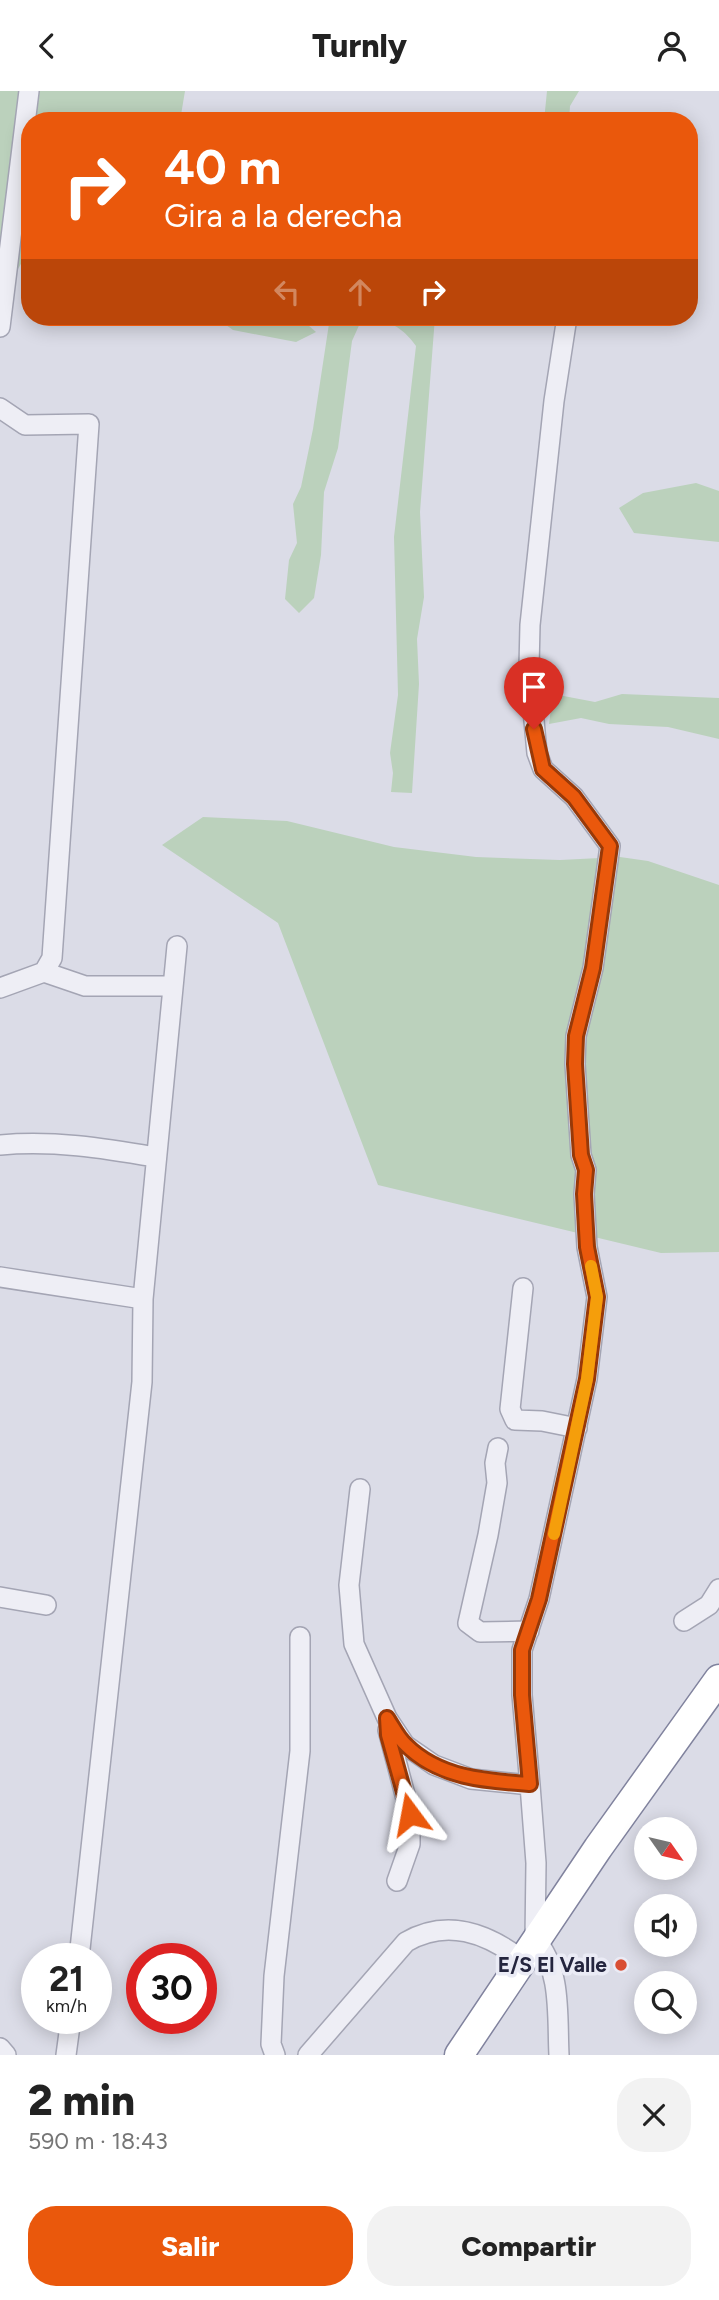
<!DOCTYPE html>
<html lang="es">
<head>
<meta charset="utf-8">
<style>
	:root { --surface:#fff; --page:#f2f2f2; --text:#222; --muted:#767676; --accent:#ea580c }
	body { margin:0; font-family:Figtree,sans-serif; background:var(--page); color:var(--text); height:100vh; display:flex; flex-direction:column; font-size:26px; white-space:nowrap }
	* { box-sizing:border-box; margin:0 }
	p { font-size:23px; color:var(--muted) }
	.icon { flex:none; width:38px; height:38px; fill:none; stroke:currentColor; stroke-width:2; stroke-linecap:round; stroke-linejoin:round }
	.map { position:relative; height:1964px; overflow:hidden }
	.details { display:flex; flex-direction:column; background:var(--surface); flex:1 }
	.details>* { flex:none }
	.top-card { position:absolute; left:21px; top:21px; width:677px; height:214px; border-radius:28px; box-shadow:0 4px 18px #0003; background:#ea580c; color:#fff; overflow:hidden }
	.needle { width:46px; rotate:124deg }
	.fabs { position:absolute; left:634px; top:1726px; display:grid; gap:14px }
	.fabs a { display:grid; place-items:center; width:63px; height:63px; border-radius:50%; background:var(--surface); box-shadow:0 4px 18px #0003; font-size:35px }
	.speed { position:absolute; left:21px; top:1852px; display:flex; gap:14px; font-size:35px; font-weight:700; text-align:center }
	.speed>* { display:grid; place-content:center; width:91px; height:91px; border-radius:50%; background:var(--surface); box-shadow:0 4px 18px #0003; line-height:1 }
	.speed small { font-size:18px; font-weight:400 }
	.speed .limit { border:10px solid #d22; background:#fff; color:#111 }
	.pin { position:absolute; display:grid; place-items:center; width:60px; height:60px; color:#fff; margin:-72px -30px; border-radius:50% 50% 50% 0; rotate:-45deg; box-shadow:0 0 7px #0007 }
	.pin .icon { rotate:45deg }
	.me { position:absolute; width:77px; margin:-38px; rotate:347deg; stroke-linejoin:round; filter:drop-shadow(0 0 5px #0008) }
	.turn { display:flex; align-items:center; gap:24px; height:147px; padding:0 28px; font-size:32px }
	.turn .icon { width:91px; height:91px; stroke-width:2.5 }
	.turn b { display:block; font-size:49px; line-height:60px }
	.lanes { display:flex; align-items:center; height:66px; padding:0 28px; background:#0003; justify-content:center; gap:35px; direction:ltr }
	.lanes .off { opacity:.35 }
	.round { display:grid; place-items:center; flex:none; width:74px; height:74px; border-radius:28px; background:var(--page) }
	.summary { display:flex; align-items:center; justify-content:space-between; height:119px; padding:0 28px }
	h1 { font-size:42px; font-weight:800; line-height:52px }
	.action { display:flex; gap:14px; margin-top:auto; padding:14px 28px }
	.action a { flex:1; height:80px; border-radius:28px; background:var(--accent); color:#fff; font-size:28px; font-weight:800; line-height:80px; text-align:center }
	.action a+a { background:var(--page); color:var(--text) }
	header { display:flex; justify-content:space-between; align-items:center; height:91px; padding:0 28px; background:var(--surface); font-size:32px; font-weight:800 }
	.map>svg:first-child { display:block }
	.green { fill:#bbd1bc }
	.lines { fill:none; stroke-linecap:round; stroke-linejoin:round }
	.minor-casing { stroke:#a4a5b4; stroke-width:22 }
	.highway-casing { stroke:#81839e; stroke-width:31 }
	.minor { stroke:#eeeef5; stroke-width:19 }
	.highway { stroke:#fff; stroke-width:28 }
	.route-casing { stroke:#983908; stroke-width:18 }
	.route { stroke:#ea580c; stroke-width:12 }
	.slow { stroke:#f59e0b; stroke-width:12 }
	.poi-dot { fill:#d94e33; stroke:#eaebf5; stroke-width:2.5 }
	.labels { text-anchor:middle; stroke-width:7; stroke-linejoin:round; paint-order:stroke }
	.poi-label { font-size:21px; font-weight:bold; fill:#24253e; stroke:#eaebf5; text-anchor:end }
</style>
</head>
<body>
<header><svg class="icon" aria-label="back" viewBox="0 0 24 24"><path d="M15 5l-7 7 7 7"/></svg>Turnly<svg class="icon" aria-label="person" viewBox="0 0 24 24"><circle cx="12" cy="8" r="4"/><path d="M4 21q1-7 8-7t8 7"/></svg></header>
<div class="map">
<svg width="719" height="1964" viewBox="0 0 719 1964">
	<rect width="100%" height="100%" fill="#dbdce7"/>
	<path class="green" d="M0,0h185l-5,30h-150v140l-8,1 -12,21 -10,-3z
		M547,0h32l-9,15 -1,15h-25z
		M215,226h78l7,1 16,14 -20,10 -63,-12z
		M330,226h105l-15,195 4,85 -7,42 2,45 -7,109 -21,-1 2,-19 -3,-20 8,-58 -4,-158 22,-191c-16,-22 -29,-26 -55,-25l-9,20 -14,107 -14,44 -3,63 -7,43 -15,15 -14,-14 4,-39 8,-17 -4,-39 8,-17 12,-58z
		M696,392l23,8v51l-85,-9 -15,-25 24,-15z
		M553,603l42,8 27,-8 97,4v41l-51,-12 -59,-3 -28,-6 -32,6z
		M203,726l84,4 107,26 82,10 84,3 60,-3 28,4 71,24v367l-58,1 -283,-68 -100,-262 -116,-78z"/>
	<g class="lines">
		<g class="minor-casing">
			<path id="minor" d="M0,236l29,-236
				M0,317l25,17 64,-1 -37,534 -8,14 -44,16
				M44,881l41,14h88
				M0,1054c52,-5 103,3 155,12
				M0,1186l143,22
				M523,1197l-13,121 5,11 27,1 35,7
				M498,1357l-3,15 2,20 -9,52 -20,88 12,9 49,-1
				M360,1398l-11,96 5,59 33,74 18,27 29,20 37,14 59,6 6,78 -1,76c27,30 22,78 24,116
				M0,1506l46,8
				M684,1530l25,-16 10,-16
				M388,1639l22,84v30l-13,37
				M530,1694l-8,-90v-45l17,-51 48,-220 10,-82 -10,-50 -3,-53 2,-24 -5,-15 -6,-91 1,-28 17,-68 17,-122 -36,-49 -31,-28 -6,-16 -8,-86 1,-42 24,-224 13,-84
				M79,1867l63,-576 1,-83 34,-353
				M0,1957l6,7
				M66,1964l5,-37
				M275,1964l-4,-11 3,-68 26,-225v-114
				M308,1964l98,-113c41,-24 80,-9 115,17"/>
		</g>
		<g class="highway-casing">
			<path id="highway" d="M459,1964l139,-207 121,-169"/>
		</g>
		<use href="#minor" class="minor"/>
		<use href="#highway" class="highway"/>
	</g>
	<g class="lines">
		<g class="route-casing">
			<path id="route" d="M410,1723l-22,-79 -1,-17c6,9 11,20 19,27 33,33 80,36 124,39l-8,-89v-45l17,-51 48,-220 10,-82 -10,-50 -3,-53 2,-24 -5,-15 -6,-91 1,-28 17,-68 17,-122 -36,-49 -31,-28 -9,-40"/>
		</g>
		<use href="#route" class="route"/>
		<path class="slow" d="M554,1443l33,-155 10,-82 -6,-31"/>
	</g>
	<circle class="poi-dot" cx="621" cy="1874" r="7"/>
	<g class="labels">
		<g class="poi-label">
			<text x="607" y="1881">E/S El Valle</text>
		</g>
	</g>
</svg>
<div class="fabs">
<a><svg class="needle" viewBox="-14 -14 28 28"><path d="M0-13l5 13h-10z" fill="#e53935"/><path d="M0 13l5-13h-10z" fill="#767676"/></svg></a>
<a><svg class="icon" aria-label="sound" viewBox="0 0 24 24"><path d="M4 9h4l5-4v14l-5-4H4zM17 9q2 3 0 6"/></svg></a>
<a><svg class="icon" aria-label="search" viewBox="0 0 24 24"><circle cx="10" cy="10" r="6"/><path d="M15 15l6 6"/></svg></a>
</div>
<div class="speed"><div>21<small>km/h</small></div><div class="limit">30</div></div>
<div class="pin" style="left:534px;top:638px;background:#d93025"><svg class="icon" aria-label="arrive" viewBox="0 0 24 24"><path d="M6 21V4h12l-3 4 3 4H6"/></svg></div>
<svg class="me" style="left:410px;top:1723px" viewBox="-20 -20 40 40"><path d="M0-17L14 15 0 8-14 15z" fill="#ea580c" stroke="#fff" stroke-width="4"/></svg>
<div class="top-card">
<div class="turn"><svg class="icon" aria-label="right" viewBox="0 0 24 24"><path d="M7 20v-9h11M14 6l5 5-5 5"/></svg><div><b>40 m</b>Gira a la derecha</div></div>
<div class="lanes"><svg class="icon off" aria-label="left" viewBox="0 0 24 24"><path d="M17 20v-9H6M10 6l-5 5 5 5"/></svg><svg class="icon off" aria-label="ahead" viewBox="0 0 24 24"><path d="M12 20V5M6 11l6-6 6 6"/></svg><svg class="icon" aria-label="right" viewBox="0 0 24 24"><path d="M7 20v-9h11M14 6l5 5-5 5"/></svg></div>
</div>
</div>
<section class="details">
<div class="summary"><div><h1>2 min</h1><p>590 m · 18:43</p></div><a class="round"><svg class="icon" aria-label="close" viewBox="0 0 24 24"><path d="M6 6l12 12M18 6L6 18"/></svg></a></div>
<div class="action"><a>Salir</a><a>Compartir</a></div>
</section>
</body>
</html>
